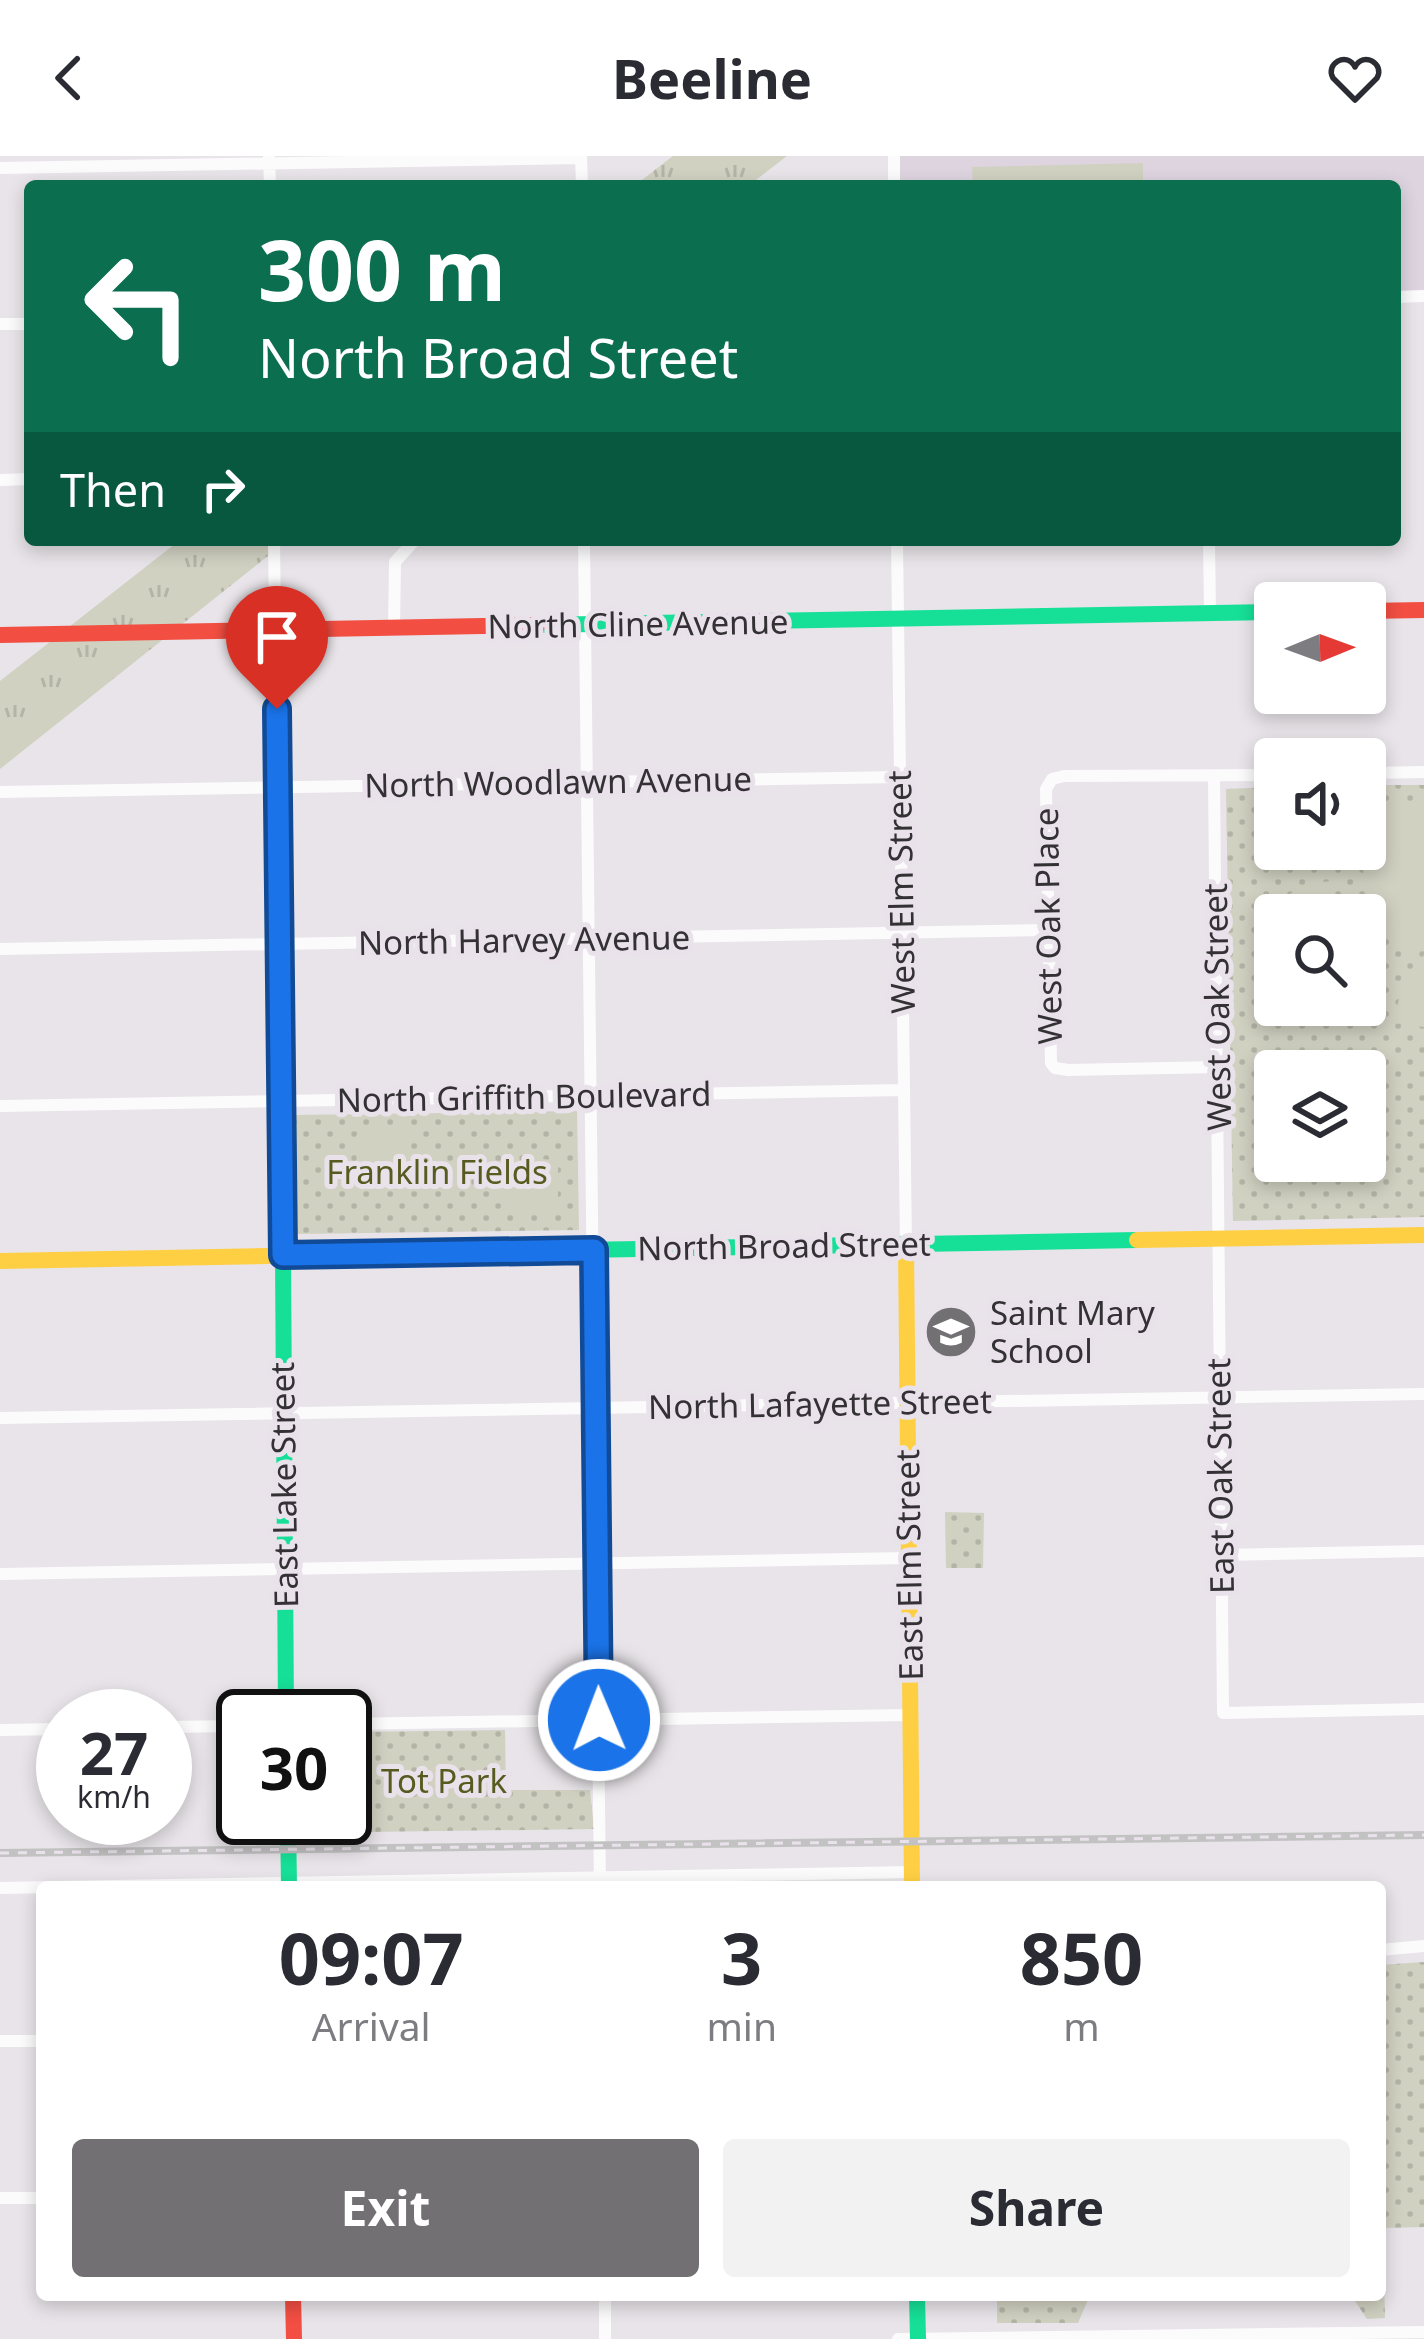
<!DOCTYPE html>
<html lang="en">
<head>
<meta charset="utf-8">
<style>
	:root { --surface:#fff; --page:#f2f2f3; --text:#2b2b33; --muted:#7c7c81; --accent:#727073 }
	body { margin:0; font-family:"Noto Sans",sans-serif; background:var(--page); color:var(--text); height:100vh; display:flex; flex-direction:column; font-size:45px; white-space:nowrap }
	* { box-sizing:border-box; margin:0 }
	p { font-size:39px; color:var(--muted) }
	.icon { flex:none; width:66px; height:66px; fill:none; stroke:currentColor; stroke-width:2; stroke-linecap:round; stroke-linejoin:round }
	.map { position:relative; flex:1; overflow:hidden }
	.panel { position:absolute; left:36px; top:1725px; width:1350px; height:420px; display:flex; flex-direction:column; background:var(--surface); border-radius:12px; box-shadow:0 6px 18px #0003 }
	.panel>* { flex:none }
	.banner { position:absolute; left:24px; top:24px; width:1377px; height:366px; border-radius:12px; box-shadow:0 6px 18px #0003; background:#0b6e4f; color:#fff; overflow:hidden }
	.needle { width:78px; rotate:89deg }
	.controls { position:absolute; left:1254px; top:426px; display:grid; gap:24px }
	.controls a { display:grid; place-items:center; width:132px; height:132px; border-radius:12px; background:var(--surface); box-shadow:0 6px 18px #0003; font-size:60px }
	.speed { position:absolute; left:36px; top:1533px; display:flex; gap:24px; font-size:60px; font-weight:700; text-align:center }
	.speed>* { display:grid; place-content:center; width:156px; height:156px; border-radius:50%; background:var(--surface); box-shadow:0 6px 18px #0003; line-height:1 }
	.speed small { font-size:30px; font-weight:400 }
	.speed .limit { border:6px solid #111; border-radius:18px; background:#fff; color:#111 }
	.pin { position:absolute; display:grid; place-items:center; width:102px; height:102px; color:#fff; margin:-123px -51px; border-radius:50% 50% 50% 0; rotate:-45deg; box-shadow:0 0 12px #0007 }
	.pin .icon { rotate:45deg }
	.me { position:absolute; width:132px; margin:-66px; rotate:359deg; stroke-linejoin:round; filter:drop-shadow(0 0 9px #0008) }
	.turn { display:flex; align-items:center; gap:42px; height:252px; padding:0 36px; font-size:54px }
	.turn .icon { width:156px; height:156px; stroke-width:2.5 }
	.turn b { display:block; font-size:84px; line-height:102px }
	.then { display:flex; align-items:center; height:114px; padding:0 36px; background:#0003; gap:24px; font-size:45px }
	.eta { display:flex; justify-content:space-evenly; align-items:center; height:204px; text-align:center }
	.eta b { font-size:72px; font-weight:700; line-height:84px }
	.cta { display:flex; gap:24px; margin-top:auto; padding:24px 36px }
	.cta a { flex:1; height:138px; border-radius:12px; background:var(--accent); color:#fff; font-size:48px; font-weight:700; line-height:138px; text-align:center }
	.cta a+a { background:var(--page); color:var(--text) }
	header { display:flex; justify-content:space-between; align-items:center; height:156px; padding:0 36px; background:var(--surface); font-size:54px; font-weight:700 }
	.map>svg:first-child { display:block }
	.built { fill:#ddd4df }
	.grass { fill:url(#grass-tufts) }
	.park { fill:url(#park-dots); fill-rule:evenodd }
	.pitch { fill:#d0d1c1 }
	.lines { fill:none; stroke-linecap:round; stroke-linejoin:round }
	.street { stroke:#fcfbfc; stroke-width:12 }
	.fast { stroke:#16e098; stroke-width:16 }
	.slow { stroke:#ffcf43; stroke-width:16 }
	.jam { stroke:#f24e42; stroke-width:16 }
	.rail-casing { stroke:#c3c2c3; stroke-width:8 }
	.rail { stroke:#e9e2eb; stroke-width:3; stroke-dasharray:9; stroke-linecap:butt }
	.route-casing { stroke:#114b97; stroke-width:30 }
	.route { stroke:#1a73e8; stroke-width:21 }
	.labels { text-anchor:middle; stroke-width:10; stroke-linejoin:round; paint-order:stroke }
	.street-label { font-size:33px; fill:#333134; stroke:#e9e2eb }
	.park-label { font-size:33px; fill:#565b1f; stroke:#e9e2eb }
	.poi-label { font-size:33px; fill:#333134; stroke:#e9e2eb; text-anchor:start }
</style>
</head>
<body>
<header><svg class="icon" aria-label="back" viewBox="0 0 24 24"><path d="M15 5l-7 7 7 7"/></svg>Beeline<svg class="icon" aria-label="heart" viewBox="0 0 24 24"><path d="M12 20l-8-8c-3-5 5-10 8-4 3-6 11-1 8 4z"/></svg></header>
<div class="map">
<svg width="1424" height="2183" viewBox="0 0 1424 2183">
	<defs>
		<pattern id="grass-tufts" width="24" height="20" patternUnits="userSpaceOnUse" patternTransform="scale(3)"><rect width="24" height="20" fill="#d0d1c1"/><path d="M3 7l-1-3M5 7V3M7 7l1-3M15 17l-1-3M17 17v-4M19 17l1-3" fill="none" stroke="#b3b4a6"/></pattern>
		<pattern id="park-dots" width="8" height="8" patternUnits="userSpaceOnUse" patternTransform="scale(3)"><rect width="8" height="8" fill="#d0d1c1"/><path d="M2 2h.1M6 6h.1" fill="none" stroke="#b3b4a6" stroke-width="1.8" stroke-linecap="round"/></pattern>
	</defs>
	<rect width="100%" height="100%" fill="#e8e4e9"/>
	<path class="built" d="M894,0h530v141l-29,1v-112h-501z"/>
	<path class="grass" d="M673,0h114l-39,30h-114z
		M180,384h108l-288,229v-88z"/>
	<path class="park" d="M1365,629h59v432l-191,4 -7,-432 49,-2v62h90zM1275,759h90v90h-90zM1275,915h90v90h-90z
		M577,955l2,119 -282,4 -1,-119z
		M945,1356l39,1 -1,55h-37z
		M505,1574l1,60h84l4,39 -299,4v-15h50v-86z
		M1424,1806v265l-41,1 2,90 -18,1 -16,-24h29v-330z
		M997,2139h93l-12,28h-81z"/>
	<path class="pitch" d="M1143,7v23h-170l-1,-19z
		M1424,647v144c-77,-1 -59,-95 -59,-143z
		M1332,725l7,34h-64v49l-17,-2c1,-47 26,-78 74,-81z
		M1424,799v72l-30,-4 8,-39z
		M363,971l41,1 7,29c-13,29 -29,22 -54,20l-1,-41z
		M529,1001l29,4v42l-7,7h-41c-11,-24 -9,-44 19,-53z"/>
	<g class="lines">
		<path class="street" d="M581,0l1,30
			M894,0v30
			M269,1l1,29
			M0,12l581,-10
			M1395,141l29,-1
			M0,168h30
			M0,324l30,-1
			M274,384l9,715
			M584,384l16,1347
			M897,384l9,704
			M1209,384l1,74
			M394,473l1,-67 20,-22
			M1365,617l59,-1
			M1214,620l9,937 201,-4
			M0,636l900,-15
			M0,793l1048,-19
			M1218,911l-150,3 -13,-2 -4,-5 -5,-274 6,-10 12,-3 211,-1
			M0,950l904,-16
			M0,1262l1424,-24
			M1222,1399l202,-4
			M0,1418l909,-16
			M345,1568l565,-9
			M165,1571l78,-1
			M0,1574l63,-1
			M0,1732l912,-16
			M1380,1794l44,-4
			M0,1885h42
			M0,2042h42
			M605,2139v44
			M898,2183l526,-7"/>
		<path class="fast" d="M538,469l737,-13
			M581,1094l556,-10
			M283,1099l3,461
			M288,1662l1,69
			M917,2139l1,44"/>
		<path class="slow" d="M1137,1084l287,-5
			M906,1088l6,643
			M0,1105l581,-11"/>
		<path class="jam" d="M1365,455l59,-1
			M0,479l538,-10
			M293,2139l1,44"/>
		<g class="rail-casing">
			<path id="rail" d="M0,1697l1424,-18"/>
		</g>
		<use href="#rail" class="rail"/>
	</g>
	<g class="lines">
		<g class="route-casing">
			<path id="route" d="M277,553l6,546 311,-5 5,470"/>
		</g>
		<use href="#route" class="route"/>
	</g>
	<defs>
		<g id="school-disc" transform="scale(2.7)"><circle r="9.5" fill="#727073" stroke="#e9e2eb"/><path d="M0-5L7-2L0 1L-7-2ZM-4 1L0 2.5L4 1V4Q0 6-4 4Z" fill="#fff"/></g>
	</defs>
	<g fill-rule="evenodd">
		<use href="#school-disc" x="951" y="1176"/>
	</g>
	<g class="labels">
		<g class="street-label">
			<text transform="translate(638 468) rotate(-1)" y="12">North Cline Avenue</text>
			<text transform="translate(558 626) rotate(-1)" y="12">North Woodlawn Avenue</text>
			<text transform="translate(901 736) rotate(-91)" y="12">West Elm Street</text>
			<text transform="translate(1048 770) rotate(-91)" y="12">West Oak Place</text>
			<text transform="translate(524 784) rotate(-1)" y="12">North Harvey Avenue</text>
			<text transform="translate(1217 851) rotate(-91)" y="12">West Oak Street</text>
			<text transform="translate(524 941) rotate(-1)" y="12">North Griffith Boulevard</text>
			<text transform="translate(784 1090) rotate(-1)" y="12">North Broad Street</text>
			<text transform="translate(820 1248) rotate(-1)" y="12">North Lafayette Street</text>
			<text transform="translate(1220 1320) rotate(-91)" y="12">East Oak Street</text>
			<text transform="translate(284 1329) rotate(-91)" y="12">East Lake Street</text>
			<text transform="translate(909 1409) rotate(-91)" y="12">East Elm Street</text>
		</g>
		<g class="park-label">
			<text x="437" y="1028">Franklin Fields</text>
			<text x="444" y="1637">Tot Park</text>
		</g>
		<g class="poi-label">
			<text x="990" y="1169">Saint Mary<tspan x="990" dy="38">School</tspan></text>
		</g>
	</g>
</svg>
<div class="controls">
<a><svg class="needle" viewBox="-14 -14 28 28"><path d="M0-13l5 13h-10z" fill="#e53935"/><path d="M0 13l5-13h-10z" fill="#7c7c81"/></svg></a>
<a><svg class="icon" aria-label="sound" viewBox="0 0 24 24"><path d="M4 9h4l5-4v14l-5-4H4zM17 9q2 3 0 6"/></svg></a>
<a><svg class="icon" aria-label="search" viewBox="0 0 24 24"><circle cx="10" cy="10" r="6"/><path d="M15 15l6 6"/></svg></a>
<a><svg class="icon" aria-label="layers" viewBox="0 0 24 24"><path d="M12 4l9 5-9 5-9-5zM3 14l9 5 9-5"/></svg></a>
</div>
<div class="speed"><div>27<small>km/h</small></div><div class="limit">30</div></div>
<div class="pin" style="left:277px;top:553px;background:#d93025"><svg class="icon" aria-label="arrive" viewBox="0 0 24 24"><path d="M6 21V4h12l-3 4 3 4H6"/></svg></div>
<svg class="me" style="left:599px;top:1564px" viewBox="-20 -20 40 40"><circle r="17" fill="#1a73e8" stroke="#fff" stroke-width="3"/><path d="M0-11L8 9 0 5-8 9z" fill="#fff"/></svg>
<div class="banner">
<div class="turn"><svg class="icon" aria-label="left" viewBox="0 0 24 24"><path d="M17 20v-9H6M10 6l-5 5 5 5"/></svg><div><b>300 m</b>North Broad Street</div></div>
<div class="then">Then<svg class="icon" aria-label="right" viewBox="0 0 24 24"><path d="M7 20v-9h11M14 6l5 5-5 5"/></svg></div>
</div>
<section class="panel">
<div class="eta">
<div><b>09:07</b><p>Arrival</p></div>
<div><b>3</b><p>min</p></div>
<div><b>850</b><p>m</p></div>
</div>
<div class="cta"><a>Exit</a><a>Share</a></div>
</section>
</div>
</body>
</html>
